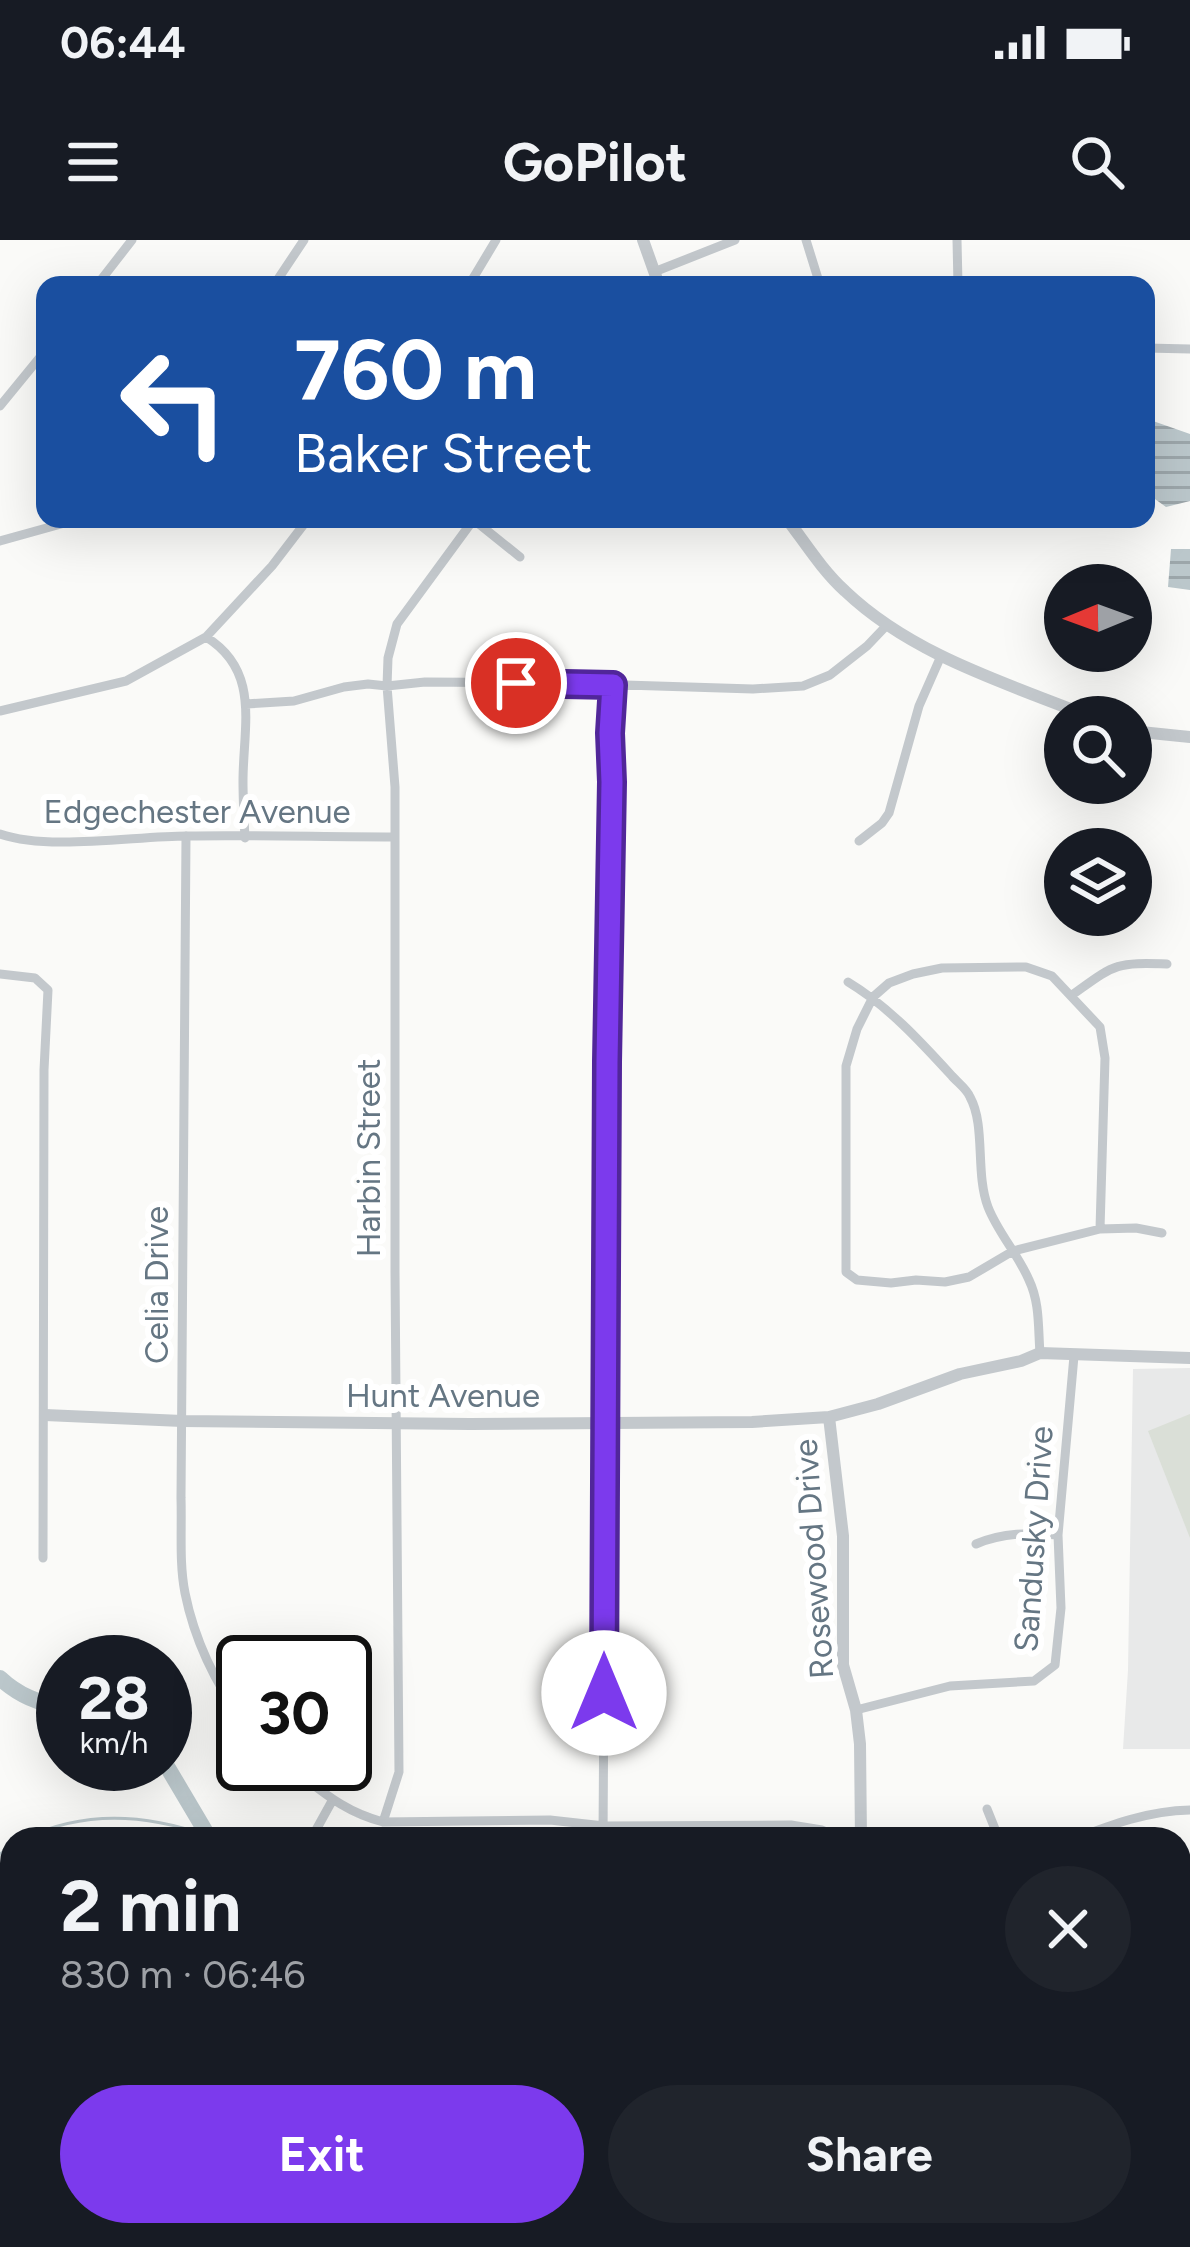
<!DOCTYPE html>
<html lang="en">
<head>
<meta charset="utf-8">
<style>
	:root { --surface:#171b24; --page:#20242c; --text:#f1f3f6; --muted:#9ea1a6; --accent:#7c3aed }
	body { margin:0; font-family:Figtree,sans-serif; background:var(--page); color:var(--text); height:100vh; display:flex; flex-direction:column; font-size:45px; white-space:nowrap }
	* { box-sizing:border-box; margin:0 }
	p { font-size:39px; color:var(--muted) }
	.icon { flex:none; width:66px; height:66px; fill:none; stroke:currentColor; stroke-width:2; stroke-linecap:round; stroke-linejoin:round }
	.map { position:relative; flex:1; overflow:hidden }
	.details { position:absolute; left:0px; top:1587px; width:1191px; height:420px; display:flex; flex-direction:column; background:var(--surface); border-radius:36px 36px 0 0; box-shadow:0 12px 48px #0002 }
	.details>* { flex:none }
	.hud { position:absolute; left:36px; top:36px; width:1119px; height:252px; border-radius:24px; box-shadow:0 12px 48px #0002; background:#1a4fa0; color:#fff; overflow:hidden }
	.needle { width:78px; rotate:269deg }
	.fabs { position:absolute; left:1044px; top:324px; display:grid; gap:24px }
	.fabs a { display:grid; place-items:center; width:108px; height:108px; border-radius:50%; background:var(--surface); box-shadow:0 12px 48px #0002; font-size:60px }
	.speed { position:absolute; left:36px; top:1395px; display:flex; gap:24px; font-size:60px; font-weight:700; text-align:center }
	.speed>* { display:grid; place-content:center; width:156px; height:156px; border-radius:50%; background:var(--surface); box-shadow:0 12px 48px #0002; line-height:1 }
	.speed small { font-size:30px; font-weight:400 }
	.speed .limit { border:6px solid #111; border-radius:18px; background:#fff; color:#111 }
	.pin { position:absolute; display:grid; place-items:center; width:102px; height:102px; color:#fff; margin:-51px; border:6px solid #fff; border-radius:50%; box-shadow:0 3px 12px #0007 }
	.me { position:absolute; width:132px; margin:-66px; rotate:0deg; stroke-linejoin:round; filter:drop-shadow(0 0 9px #0008) }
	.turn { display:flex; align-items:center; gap:42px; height:252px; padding:0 60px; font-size:54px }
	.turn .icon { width:156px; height:156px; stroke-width:2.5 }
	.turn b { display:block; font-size:84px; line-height:102px }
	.round { display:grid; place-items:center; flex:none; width:126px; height:126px; border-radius:63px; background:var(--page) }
	.headline { display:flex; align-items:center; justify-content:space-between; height:204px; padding:0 60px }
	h1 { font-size:72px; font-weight:700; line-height:90px }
	.cta { display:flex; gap:24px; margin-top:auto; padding:24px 60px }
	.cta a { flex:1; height:138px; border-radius:72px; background:var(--accent); color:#fff; font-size:48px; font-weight:700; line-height:138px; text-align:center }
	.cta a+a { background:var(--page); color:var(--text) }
	.status { display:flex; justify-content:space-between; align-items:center; height:84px; padding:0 60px; background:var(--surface); direction:ltr }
	.status svg { height:33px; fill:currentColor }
	header { display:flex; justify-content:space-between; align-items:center; height:156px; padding:0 60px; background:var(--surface); font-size:54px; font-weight:700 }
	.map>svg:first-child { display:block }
	.built { fill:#e8e9e9 }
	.pitch { fill:#dadfd7 }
	.water { fill:url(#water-rules) }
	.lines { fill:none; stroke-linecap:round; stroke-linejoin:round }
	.stream { stroke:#bbc7cb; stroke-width:3 }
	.river { stroke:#bbc7cb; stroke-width:16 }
	.minor { stroke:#c3c8cc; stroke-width:9 }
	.tertiary { stroke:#c3c8cc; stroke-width:12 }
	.rail { stroke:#a2aab0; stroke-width:3; stroke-dasharray:18 9; stroke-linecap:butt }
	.route-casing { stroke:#51269a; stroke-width:30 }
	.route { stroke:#7c3aed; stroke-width:21 }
	.labels { text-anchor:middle; stroke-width:12; stroke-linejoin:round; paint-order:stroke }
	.street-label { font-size:33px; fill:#657683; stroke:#fff }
</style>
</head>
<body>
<div class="status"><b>06:44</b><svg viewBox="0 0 49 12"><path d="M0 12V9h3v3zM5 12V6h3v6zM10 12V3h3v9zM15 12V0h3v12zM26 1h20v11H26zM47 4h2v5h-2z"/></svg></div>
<header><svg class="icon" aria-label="menu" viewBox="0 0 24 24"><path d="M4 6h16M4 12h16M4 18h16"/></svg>GoPilot<svg class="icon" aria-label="search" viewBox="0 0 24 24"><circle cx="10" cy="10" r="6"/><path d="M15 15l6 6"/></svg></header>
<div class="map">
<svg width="1190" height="2007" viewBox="0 0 1190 2007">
	<defs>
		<pattern id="water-rules" width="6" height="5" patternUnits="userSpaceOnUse" patternTransform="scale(3)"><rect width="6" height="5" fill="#bbc7cb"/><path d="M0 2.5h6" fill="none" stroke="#9ca6aa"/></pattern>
	</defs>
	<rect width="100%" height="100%" fill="#fafaf8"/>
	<path class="built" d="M1190,1128v381h-67l5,-79 5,-301z"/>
	<path class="pitch" d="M1190,1174v124l-42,-107z"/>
	<path class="water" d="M1153,181l37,13v67l-24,6 -18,-13 -1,-28z
		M1171,309h19v41l-22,-3z"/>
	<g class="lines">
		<path class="stream" d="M24,1599c59,-29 123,-25 184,-3
			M0,1614l12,-9"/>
		<path class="river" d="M0,1438c17,16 40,27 63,28
			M165,1523l45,76
			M994,1995l14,12"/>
		<path class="minor" d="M806,0l14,45
			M957,0l1,45
			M654,32l81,-32
			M97,45l35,-45
			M274,45l30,-45
			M469,45l27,-45
			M1146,108l44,1
			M0,166l45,-55
			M474,280l46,37
			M0,301l79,-22
			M206,397c55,34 37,90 37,144 0,19 1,38 2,57
			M246,464l48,-3 50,-14 24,-3 19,2 38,-4 136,1 192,6 50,-3 27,-11 37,-29 20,-21
			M0,471l126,-30 80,-44 66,-71 36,-47
			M0,594c49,17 134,2 187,2 69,-1 138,1 207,1
			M186,596l-5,662c1,31 -2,65 4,95 9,45 30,91 58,127
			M859,601l23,-18 7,-10 30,-107 22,-50
			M0,734l35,4 13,12 -4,80 -1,488
			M848,742c40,24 72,59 104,94 5,6 15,13 18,21 16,29 5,76 18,110 10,26 30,47 41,73 11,23 9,48 11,73
			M1072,755c42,-30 42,-33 95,-31
			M1100,989l5,-171 -5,-31 -48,-51 -26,-9 -84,1 -29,6 -24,9 -16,14 -16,32 -11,37v206l11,8 34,3 25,-3 29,2 24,-5 44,-26 87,-22 36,-1 26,5
			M976,1304c28,-12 53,-11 82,-9
			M856,1470l94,-24 84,-5 21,-16 6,-57 -3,-73 16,-179
			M286,1524c34,25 55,47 97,58l167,-2 54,6 187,-1 31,5 20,9
			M987,1569l12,30
			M383,1582l16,-50 -4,-501v-484l-8,-101 1,-28 9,-34 77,-105
			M311,1599l21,-38
			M603,1599l7,-1106 3,-48
			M1074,1599c39,-15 74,-28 116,-29
			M1179,1701l11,-3
			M0,1791l12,12
			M1179,1842l11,-4
			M0,1958l12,1
			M169,1995l10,12
			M506,1995l9,12
			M596,2007l14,-12"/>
		<path class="tertiary" d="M643,0l16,45
			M787,279c19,25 35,51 58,72 67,64 161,92 246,126
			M1131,491l59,6
			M45,1175l137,6 288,3 282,-2 77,-5 49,-13 82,-30 61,-13 19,-8 150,5
			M829,1177l14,119v129l13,45 4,34 1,95
			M1179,1992h11"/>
		<path class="rail" d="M0,1647l12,14
			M297,1995l11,12"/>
	</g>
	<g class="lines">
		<g class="route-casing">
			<path id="route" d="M516,443l97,2 -3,48 2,49 -5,280 -3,631"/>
		</g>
		<use href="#route" class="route"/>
	</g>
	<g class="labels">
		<g class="street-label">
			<text x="197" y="583">Edgechester Avenue</text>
			<text transform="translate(368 918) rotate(-90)" y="12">Harbin Street</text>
			<text transform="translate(156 1045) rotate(-90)" y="12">Celia Drive</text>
			<text x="443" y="1167">Hunt Avenue</text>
			<text transform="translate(1033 1299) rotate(-86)" y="12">Sandusky Drive</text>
			<text transform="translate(813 1319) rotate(-94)" y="12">Rosewood Drive</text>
		</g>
	</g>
</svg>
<div class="fabs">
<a><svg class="needle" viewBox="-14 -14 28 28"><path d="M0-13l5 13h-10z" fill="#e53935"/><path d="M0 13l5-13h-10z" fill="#9ea1a6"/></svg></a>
<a><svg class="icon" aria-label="search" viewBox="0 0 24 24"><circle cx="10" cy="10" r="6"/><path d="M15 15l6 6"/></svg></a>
<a><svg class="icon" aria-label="layers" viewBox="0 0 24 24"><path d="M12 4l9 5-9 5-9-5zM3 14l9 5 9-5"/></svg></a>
</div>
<div class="speed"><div>28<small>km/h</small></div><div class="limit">30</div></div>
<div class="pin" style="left:516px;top:443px;background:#d93025"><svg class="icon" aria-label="arrive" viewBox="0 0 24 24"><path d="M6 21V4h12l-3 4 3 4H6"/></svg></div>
<svg class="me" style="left:604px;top:1453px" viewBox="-20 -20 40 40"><circle r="19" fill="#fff"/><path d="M0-13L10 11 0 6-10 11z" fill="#7c3aed"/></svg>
<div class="hud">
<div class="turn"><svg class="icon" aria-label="left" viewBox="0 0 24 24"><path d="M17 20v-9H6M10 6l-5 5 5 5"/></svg><div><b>760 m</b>Baker Street</div></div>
</div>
<section class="details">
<div class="headline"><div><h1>2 min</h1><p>830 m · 06:46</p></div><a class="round"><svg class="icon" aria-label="close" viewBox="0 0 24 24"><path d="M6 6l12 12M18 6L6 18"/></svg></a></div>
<div class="cta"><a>Exit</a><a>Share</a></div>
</section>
</div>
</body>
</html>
